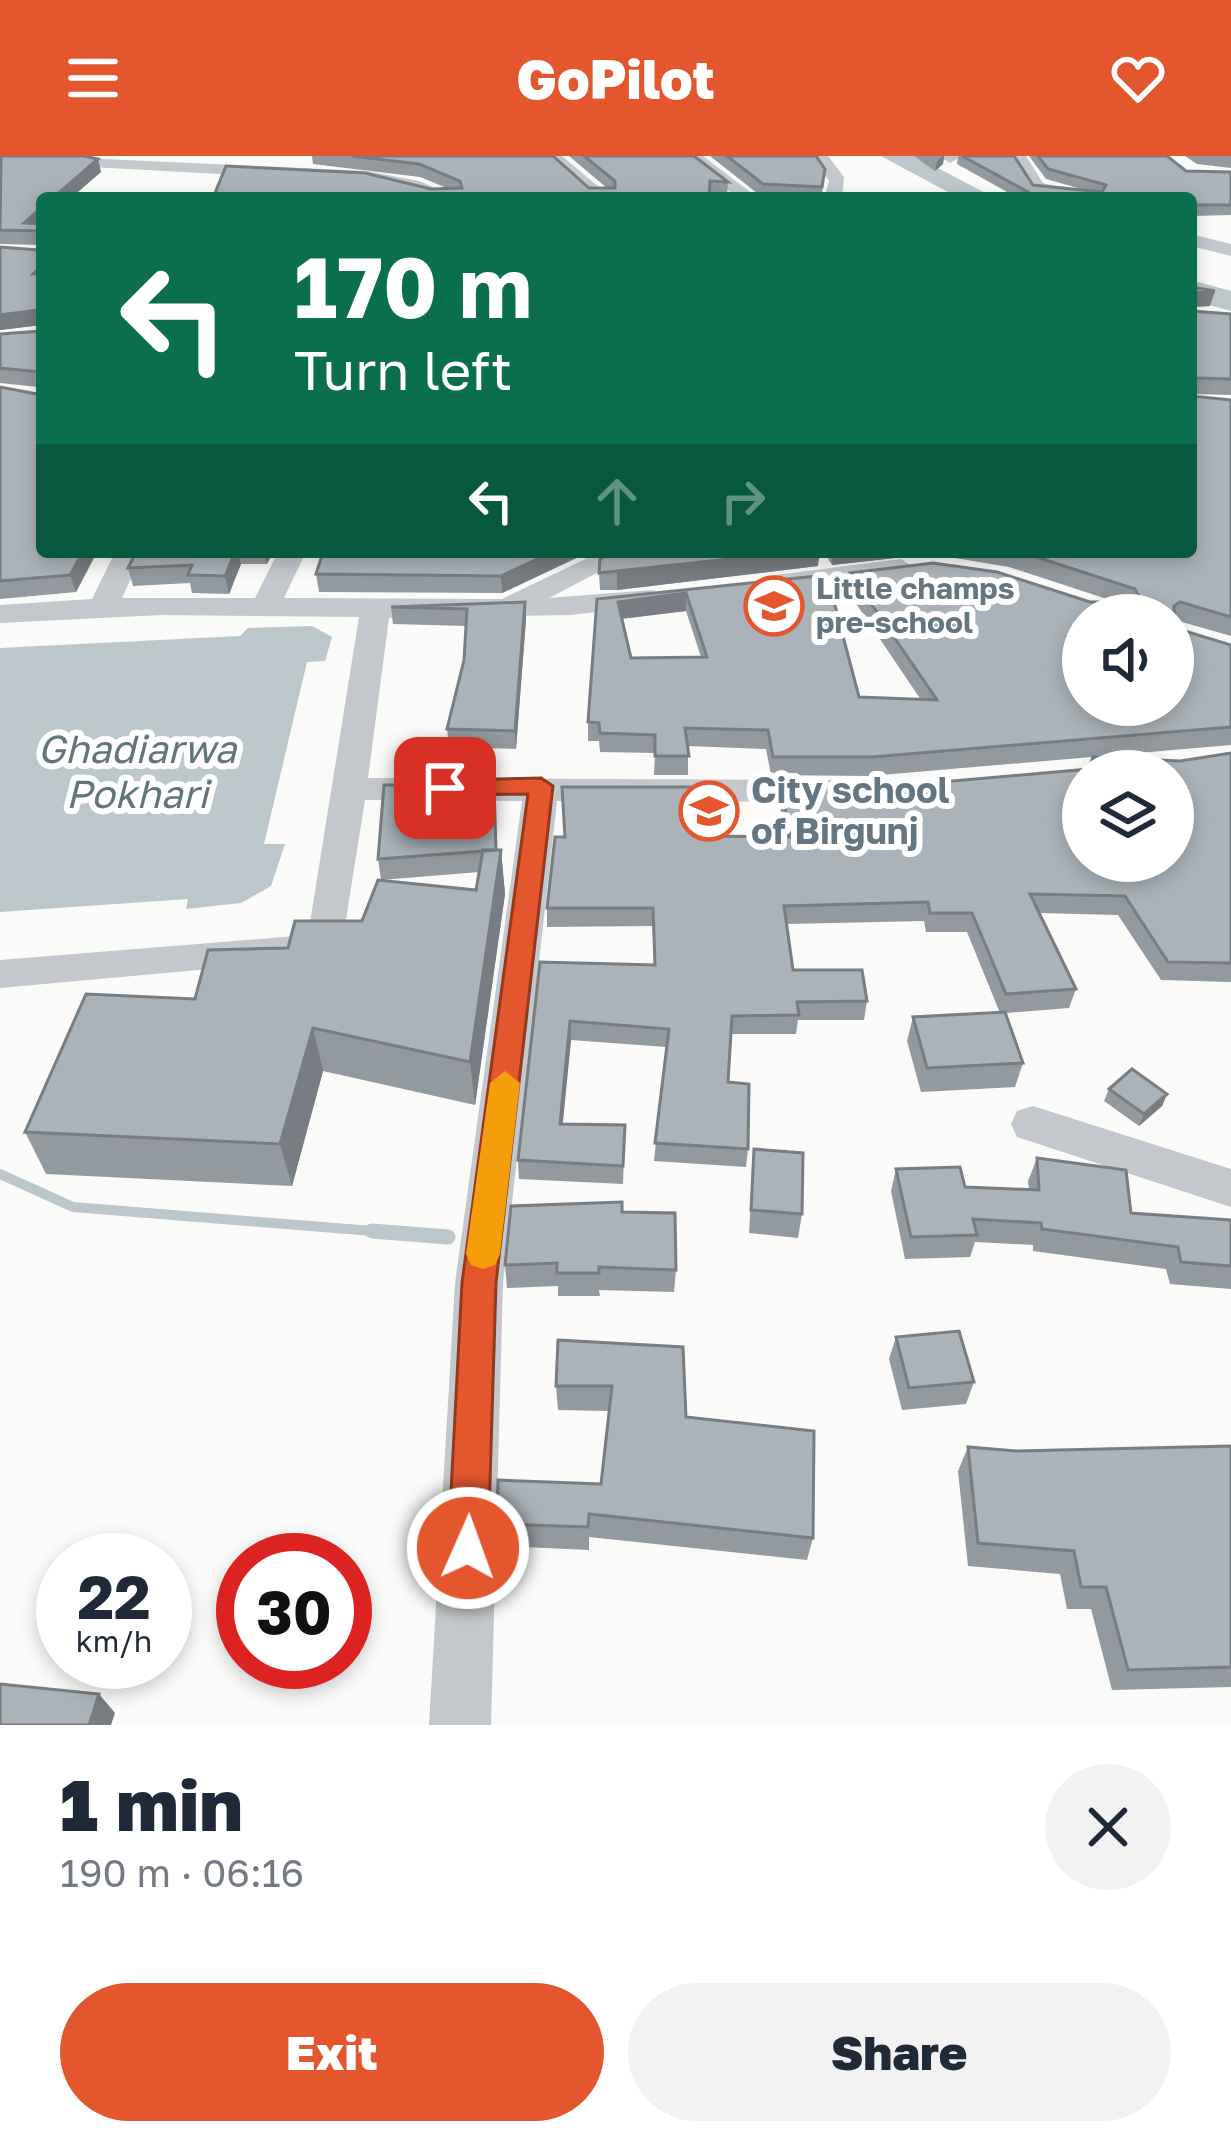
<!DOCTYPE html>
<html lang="en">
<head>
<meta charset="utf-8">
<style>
	:root { --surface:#fff; --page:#f2f2f3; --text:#1f2937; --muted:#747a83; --accent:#e4572e }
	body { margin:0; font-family:"Golos Text",sans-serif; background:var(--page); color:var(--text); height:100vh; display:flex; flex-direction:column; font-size:45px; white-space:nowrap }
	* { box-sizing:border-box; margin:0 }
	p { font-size:39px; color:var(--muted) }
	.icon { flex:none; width:66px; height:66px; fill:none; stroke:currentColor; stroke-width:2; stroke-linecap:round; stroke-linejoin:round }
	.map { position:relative; height:1569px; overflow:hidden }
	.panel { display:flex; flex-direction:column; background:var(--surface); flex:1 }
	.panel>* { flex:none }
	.top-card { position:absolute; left:36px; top:36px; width:1161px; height:366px; border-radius:12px; box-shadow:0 6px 18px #0003; background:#0b6e4f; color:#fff; overflow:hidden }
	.buttons { position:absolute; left:1062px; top:438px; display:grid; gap:24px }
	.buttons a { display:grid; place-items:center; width:132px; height:132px; border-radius:50%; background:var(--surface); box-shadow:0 6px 18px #0003; font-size:60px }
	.speed { position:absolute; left:36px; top:1377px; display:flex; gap:24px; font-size:60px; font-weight:700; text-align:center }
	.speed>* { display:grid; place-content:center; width:156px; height:156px; border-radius:50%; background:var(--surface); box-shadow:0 6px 18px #0003; line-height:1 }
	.speed small { font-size:30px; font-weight:400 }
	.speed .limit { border:18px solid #d22; background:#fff; color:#111 }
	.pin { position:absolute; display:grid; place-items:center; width:102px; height:102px; color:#fff; margin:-51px; border-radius:24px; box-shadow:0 6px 18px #0006 }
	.me { position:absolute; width:132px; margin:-66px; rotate:2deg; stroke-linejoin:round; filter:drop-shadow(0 0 9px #0008) }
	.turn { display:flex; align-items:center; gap:42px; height:252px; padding:0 60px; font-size:54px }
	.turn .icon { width:156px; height:156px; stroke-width:2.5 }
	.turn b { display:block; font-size:84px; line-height:102px }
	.lanes { display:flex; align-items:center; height:114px; padding:0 60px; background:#0003; justify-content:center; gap:60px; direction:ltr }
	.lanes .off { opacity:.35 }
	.round { display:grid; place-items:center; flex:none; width:126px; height:126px; border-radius:63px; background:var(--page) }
	.summary { display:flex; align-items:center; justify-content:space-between; height:204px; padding:0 60px }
	h1 { font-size:72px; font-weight:800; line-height:90px }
	.cta { display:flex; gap:24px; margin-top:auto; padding:24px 60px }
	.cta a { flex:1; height:138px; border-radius:72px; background:var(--accent); color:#fff; font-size:48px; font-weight:800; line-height:138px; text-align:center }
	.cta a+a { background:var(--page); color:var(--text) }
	header { display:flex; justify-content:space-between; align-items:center; height:156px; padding:0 60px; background:var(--accent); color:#fff; font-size:54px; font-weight:800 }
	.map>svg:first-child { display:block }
	.water { fill:#bbc7cb }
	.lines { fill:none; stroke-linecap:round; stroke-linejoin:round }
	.stream-far1 { stroke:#bbc7cb; stroke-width:10 }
	.stream { stroke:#bbc7cb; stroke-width:15 }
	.river { fill:#bbc7cb; fill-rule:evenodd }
	.minor { fill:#c3c8cc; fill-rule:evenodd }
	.wall { fill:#929a9f; fill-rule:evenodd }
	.shaded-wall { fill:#777d82 }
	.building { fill:#aab3b9; stroke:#777d82; stroke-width:3; fill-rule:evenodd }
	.route { fill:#e4572e; stroke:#94391e; stroke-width:3 }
	.slow { fill:#f59e0b }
	.labels { text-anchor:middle; stroke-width:12; stroke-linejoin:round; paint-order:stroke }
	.far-poi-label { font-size:30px; font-weight:bold; fill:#657683; stroke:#fff; text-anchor:start }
	.poi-label { font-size:36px; font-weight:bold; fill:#657683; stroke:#fff; text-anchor:start }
	.water-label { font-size:39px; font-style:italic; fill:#60757c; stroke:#fff }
</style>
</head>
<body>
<header><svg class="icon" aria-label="menu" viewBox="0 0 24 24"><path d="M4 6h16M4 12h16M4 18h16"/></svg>GoPilot<svg class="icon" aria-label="heart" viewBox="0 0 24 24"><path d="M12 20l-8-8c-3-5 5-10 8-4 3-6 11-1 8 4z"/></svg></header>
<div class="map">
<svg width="1231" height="1569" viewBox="0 0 1231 1569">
	<rect width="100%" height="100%" fill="#fafaf8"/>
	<path class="water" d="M312,470l20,11 -7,24 -18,1 -43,182h21l-14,42 -30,17 -55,6 2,-10 -188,13v-264l240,-12 8,-8z"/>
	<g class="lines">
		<path class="stream-far1" d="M0,1018l73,33 337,27"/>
		<path class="stream" d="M372,1075l76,6"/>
		<path class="river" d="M881,0h34l80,42h-36z
			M1191,124l40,11v20l-40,-11z"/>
		<path class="minor" d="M38,0l329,15 52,10 40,17h-26l-66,-16 -276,-15z
			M544,0h18l50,42h-20z
			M684,0h19l55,42h-20z
			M811,0h17l16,21 -2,21h-18l5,-17z
			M939,0h18l1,2 -8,5z
			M1010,0h16l17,27 57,15 -69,-7z
			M1191,78l40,10v12l-40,-10z
			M115,396h28l-21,46h133l23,-46h28l-22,46 218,1 98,-47h37l-88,46 102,-8 10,3 5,6 -5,6 -91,10 -181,3 -21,160 467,2 17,11 -17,11 -278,-1 -54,482 -12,442h-62l26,-442 67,-482 -157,-1 -25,157 -340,31v-28l308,-25 51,-318 -197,-2 -162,8v-18l92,-6z
			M901,403l14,9 -4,6 -136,19 -14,-9 14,-9z
			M1033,950l198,63v38l-214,-70 -6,-13 6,-13z"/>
	</g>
	<path class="wall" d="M312,0h241l36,32h18l-38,-32h125l34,26 -1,13 -296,-6 16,-1 -27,-11 -107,-13z
		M710,0h106l8,26 -3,16 -59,-1z
		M914,0h30l-1,8 -8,7z
		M958,0h56l19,29 52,5 -39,-11 -17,-23h138l19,15 45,1v43l-40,1v-18h-173l-61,-34z
		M1185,0h46v12l-34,-4z
		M0,1l101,15 -59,26v354h55l-21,40 -76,7v-212l37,7 1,-7 -38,-4v1v-50l41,-3 -1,-6 -40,5 38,-80 1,-5 -39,-1z
		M1191,131l19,19 -18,1v4l39,3v81l-39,-1 -1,2 40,4v236l-56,-16v8l56,17v101v-1l-362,31 -98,-1 -5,-26 -78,-3v29h-34l1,-22 -55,-1 -1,-11h-11v-19l9,-123 230,-24 32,122 62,3 -74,-110 3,-17 240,29h26l-107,-35 -78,-13 -99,11 -8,-13h367zM686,455l15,46 -70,1 -9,-39z
		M136,396h137l-6,12h-26l-12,30 -37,-1 -2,-10 -57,3 -5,-18z
		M589,396l-87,41 -183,-1 -3,-18z
		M818,410l-201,24h-17l-1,-17z
		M525,446l1,17 -10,130 -67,-2 -2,-18 17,-69 2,-34 -73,-2 -2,-17z
		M1231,597v229l-70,-2 -43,-65 -78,-2 36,76 -7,19 -63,5 17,50 -8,24 -94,5 -14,-51 6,-24 87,-4 -33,-81h-41l-2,-11 -137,3 6,46 74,31 -3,19h-66l-2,14h-65l-3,48 20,67 -2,18 -92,-6 12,-114 -95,-7 -9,84 63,1 -2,59 -104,-5 -1,-19 22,-198 114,3 -1,-39 -106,1v-19l167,-72 71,1 -5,-31 2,-18h91l307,-27z
		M494,629l3,65h4l4,44 -30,211 -152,-34 -31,115 -246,-12 -21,-42 170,-133 93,-51 74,-27 114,-31 3,-18 -98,8 -3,-21z
		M1109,933l58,5 -5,12 -23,20 -35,-25z
		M754,993l48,65 -4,24 -49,-5z
		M1037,1002l94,55 100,7v69l-61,-5 -4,-15 -133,-18v-6l-58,-3 -5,15 -65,2 -14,-68 5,-22 69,18 64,3 -1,-9z
		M622,1056l54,58 -2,22 -75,-2 1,6h-42v-10l-51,2 -2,-23z
		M896,1181l78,45 -8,22 -64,6 -13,-51z
		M558,1184l128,77 127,121 -6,22 -218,-23v13l-89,-4 -3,-22 104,-40 8,-73 -51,-1 -2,-24z
		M1231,1290v241l-119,3 -21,-81h-24l-7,-35 -92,-8 -10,-95 10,-24 48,4z"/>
	<path class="shaded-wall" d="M943,0h1l-1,8 -8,7 2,-10z
		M98,3l3,13 -30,26h-18z
		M42,51v17l-18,-1z
		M1215,135l-5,15 -19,1 1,-14z
		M38,154l4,15 -42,5v-15z
		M83,396h14l-21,40 -6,-17z
		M235,396h3l3,12 -12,30 -4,-18z
		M264,396h9l-6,12z
		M552,396h37l-87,41 -1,-17z
		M794,396h26l-2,14 -201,24v-18z
		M833,396h98v2l-99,11z
		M686,437v18l-68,8v-17z
		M525,446l1,17 -10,130 -1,-18z
		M501,694l4,44 -30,211 -5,-43z
		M570,865l1,19 -10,102 -1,-18z
		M313,872l10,43 -31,115 -12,-42z
		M1167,938l-5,12 -23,20 5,-12z
		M99,1538l16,19 -4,12h-22z"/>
	<path class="building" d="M1,0h83l14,3 -45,39h-11v9l-18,16 18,1v41l-9,9h9v278h41l-13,23 -70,6v-194l37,7 4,-22 -41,-4v-34l41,-3 -3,-21 -38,5v-68l38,3 3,-19 -41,-1z
		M352,0h201l36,32h26v-7l-31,-25h110l34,26 -18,-1 -1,17h-496l13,-32 139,7 66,16 31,-1 -2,-7 -41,-17z
		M727,0h89l9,13 -3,18 -59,-3z
		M962,0h52l19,29 69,7 4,-7 -58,-16 -10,-13h129l19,15 45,1v33h-40v-7h-152z
		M1191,131l24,4 -23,2v18l39,3v65l-35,-1 -5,18 40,4v217l-51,-15 -6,4 1,22 56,17v82l-359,30h-99l-5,-27 -83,-2 4,28h-34v-21l-55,-2 -1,-10 -11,-1 9,-123 230,-24 32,122 78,3 -87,-127 83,-10 64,9 93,30h45l5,-4 -5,-9 -114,-37h170zM686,437l21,64 -76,1 -13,-56zM1083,459h90v90h-90z
		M136,396h99l-10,24 -37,-1 4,-10 -64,3z
		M323,396h229l-51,24 -185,-2z
		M613,396h181l-195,21 1,-14z
		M525,446l-10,129 -68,-2 17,-69 3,-51 -76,-2z
		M1231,597v210l-63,-1 -43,-66 -95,-2 46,95 -70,5 -34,-81h-42l-2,-11 -144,4 9,64h69l5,31 -70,1 2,13 -67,1 -4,66 21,2 -1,65 -93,-6 14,-114 -99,-8 -10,103 65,1 -2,41 -105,-6 22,-198 115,3 -2,-57h-106l8,-71h10l-3,-50h145l7,49 76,1 -8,-49h91l216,-19 4,-12 87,4zM1083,615h90v90h-90z
		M384,629h110l2,65 -118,9z
		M483,694h18l-31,212 -157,-34 -33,116 -255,-12 61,-138 109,5 13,-49 80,-2 7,-27h67l16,-41 98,10z
		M1005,856l18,51 -96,5 -14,-51z
		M1132,913l35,25 -23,20 -35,-25z
		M754,993l49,4 -1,61 -51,-4z
		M1037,1002l89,12 5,43 100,7v46l-50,-4 -3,-15 -136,-18 -1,-6 -68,-4 4,16 -66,2 -15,-68 64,-2 5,20 74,3z
		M622,1046v10l53,1 1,57 -77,-3v6h-42v-10l-52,2 6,-59z
		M959,1175l15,51 -65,6 -13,-51z
		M558,1184l125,7 3,70 128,14 -1,107 -224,-24 -1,13 -91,-3 1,-44 103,4 11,-98h-56z
		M1231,1290v221l-103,3 -22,-83h-25l-7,-36 -96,-8 -10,-96 48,4z
		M0,1528l99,10 -10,31h-89z"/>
	<path class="route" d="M541,622l12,8 -57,497 -8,265 -6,14 -14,6 -14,-6 -6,-14 14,-265 66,-489 -83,1 -12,-7 12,-8z"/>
	<path class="slow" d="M505,915l15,12 -20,171 -5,11 -12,4 -12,-4 -5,-11 24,-171z"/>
	<defs>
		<g id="school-ring" transform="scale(3)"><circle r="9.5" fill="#fff" stroke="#e4572e" stroke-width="1.5"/><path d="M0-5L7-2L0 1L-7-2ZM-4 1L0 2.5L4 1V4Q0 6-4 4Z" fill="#e4572e"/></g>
	</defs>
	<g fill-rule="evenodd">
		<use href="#school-ring" x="774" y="450"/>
		<use href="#school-ring" x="709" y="655"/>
	</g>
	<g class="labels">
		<g class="far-poi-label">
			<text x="816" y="443">Little champs<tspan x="816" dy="34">pre-school</tspan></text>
		</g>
		<g class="poi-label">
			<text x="751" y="647">City school<tspan x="751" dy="41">of Birgunj</tspan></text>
		</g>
		<g class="water-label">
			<text x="137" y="607">Ghadiarwa<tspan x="137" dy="45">Pokhari</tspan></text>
		</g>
	</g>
</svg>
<div class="buttons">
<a><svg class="icon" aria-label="sound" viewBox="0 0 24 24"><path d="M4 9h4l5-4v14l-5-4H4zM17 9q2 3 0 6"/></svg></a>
<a><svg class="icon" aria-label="layers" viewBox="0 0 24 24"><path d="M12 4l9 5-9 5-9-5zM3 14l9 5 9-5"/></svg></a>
</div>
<div class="speed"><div>22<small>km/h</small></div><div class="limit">30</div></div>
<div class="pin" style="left:445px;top:632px;background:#d93025"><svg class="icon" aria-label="arrive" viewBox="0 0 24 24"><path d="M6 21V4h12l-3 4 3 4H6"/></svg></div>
<svg class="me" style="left:468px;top:1392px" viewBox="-20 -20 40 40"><circle r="17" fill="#e4572e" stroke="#fff" stroke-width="3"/><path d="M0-11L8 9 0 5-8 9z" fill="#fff"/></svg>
<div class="top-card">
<div class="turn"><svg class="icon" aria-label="left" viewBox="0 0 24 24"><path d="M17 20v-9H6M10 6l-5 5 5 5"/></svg><div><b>170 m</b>Turn left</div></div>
<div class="lanes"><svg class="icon" aria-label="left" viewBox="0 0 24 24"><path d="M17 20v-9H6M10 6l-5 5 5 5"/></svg><svg class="icon off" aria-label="ahead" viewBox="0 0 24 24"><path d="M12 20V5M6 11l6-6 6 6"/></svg><svg class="icon off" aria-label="right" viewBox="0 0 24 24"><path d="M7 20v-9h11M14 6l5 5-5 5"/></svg></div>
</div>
</div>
<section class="panel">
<div class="summary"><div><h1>1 min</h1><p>190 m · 06:16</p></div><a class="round"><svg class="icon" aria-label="close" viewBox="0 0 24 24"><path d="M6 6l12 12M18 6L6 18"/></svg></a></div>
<div class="cta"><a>Exit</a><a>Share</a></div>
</section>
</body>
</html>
